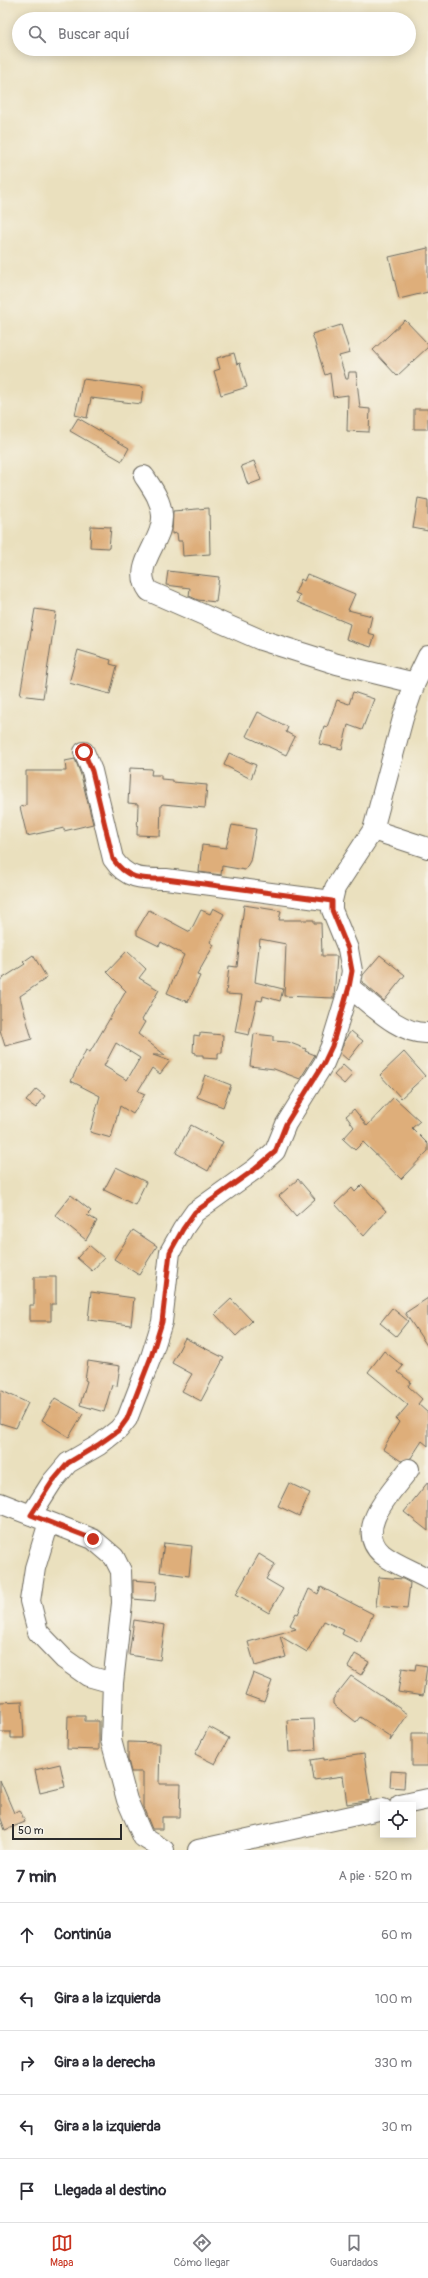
<!DOCTYPE html>
<html lang="es">
<meta charset="utf-8">
<style>
:root{--surface:#fff;--page:#f2f2f3;--text:#2b2b33;--muted:#7c7c81;--line:#e1e1e2;--accent:#c8321e}
body{margin:0;font-family:Pangolin,sans-serif;background:var(--page);color:var(--text)}
.controls{position:absolute;right:12px;bottom:12px;display:grid;overflow:hidden;border-radius:0px;box-shadow:0 2px 10px #0003}
.controls button{width:36px;height:36px;display:grid;place-items:center;padding:0;border:0;border-bottom:1px solid var(--line);background:var(--surface);color:var(--text);font:20px sans-serif}
.scale{position:absolute;left:12px;bottom:10px;width:110px;box-sizing:border-box;padding-left:4px;border:2px solid #2b2b2b;border-top:0;font-size:11px;line-height:14px;white-space:nowrap;color:#2b2b2b;-webkit-text-stroke:3px #f7f3e8;paint-order:stroke}
.stop{position:absolute;width:12px;height:12px;margin:-9px;border:3px solid #c8321e;border-radius:50%;background:#fff}
.stop.end{background:#c8321e;border-color:#fff;box-shadow:0 1px 4px #0008}
.list{margin:0;padding:0;list-style:none}
h2{display:flex;justify-content:space-between;align-items:center;height:52px;margin:0;padding:0 16px;font-size:17px}
h2 small{font-size:13px;font-weight:400;color:var(--muted)}
.list li{display:grid;grid-template-columns:26px 1fr auto;gap:12px;align-items:center;box-sizing:border-box;height:64px;padding:0 16px;border-top:1px solid var(--line)}
.list b{display:block;font-size:15px;white-space:nowrap}
.list em{font-size:13px;font-style:normal;color:var(--muted)}
.icon{flex:none;width:22px;height:22px;fill:none;stroke:currentColor;stroke-width:2;stroke-linecap:round;stroke-linejoin:round}
.map{position:relative;flex:none;width:428px;height:1850px;overflow:hidden}
.search{position:absolute;background:var(--surface);box-shadow:0 2px 10px #0003;left:12px;right:12px;top:12px;height:44px;display:flex;align-items:center;gap:10px;box-sizing:border-box;padding:0 14px;border-radius:22px;color:var(--muted);font-size:15px}
.sheet{height:372px;background:var(--surface)}
nav{display:flex;justify-content:space-around;align-items:center;box-sizing:border-box;height:56px;border-top:1px solid var(--line);background:var(--surface);font-size:11px;color:var(--muted)}
nav a{display:grid;justify-items:center;gap:2px}
nav .on{color:var(--accent)}
.map>svg:first-child{display:block}
</style>
<div class="map">
<svg width="428" height="1850" viewBox="0 0 428 1850">
<rect width="100%" height="100%" fill="#f7f3e8"/>
<filter id="ink" filterUnits="userSpaceOnUse"><feTurbulence type="fractalNoise" baseFrequency=".025" numOctaves="2"/><feDisplacementMap in="SourceGraphic" scale="8" xChannelSelector="R" yChannelSelector="G"/><feConvolveMatrix kernelMatrix="1 2 1 2 8 2 1 2 1" color-interpolation-filters="sRGB"/></filter>
<filter id="wash" filterUnits="userSpaceOnUse"><feTurbulence type="fractalNoise" baseFrequency=".012" numOctaves="4" result="noise"/><feDisplacementMap in="SourceGraphic" scale="16" xChannelSelector="R" yChannelSelector="G"/><feGaussianBlur stdDeviation="0.9" result="paint"/><feColorMatrix in="noise" values="0 0 0 0 0 0 0 0 0 0 0 0 0 0 0 0 0 1.4 0 .05"/><feComposite in="paint" operator="in"/></filter>
<g filter="url(#wash)">
<rect width="100%" height="100%" fill="#eae0be"/>
<g id="blocks">
<path fill="#deae7a" fill-rule="evenodd" d="M428,248V292L399,299L389,257Z
M405,320L428,344V347L397,376L373,350Z
M341,325L350,353L339,356L346,379H348L349,372H356L360,408L370,409L369,432L347,431L348,395L333,397L330,373L325,375L312,334Z
M234,353L237,364L240,363L247,387L221,395L214,371L220,369L217,358Z
M83,379L143,387L141,404L91,398L87,418L75,415Z
M414,409H428V429H414Z
M78,418L129,448L122,461L70,431Z
M254,461L261,480L248,485L241,466Z
M418,498L428,500V531L413,528Z
M209,508L210,554L183,556L182,541H178L177,533L172,534L173,511Z
M91,526L111,527L109,548L90,547Z
M168,571L219,577L216,602L198,600L189,596L190,588L166,585Z
M307,574L355,594L348,610L372,616L368,633L375,635L371,647L346,639L350,624L297,602L300,595L295,593L301,579L304,581Z
M35,609L56,612L43,698L20,695Z
M78,650L111,660L110,664L117,666L110,694L69,683Z
M353,692L374,699L362,730L348,725L342,749L319,744L324,726L327,727L337,700L349,704Z
M258,712L288,727L286,732L295,737L286,755L246,736Z
M229,753L256,765L251,779L224,765Z
M75,759L81,775L93,824L64,831V828L27,836L20,807L26,805V771H66L65,761Z
M130,768L152,769L151,775H161V779L173,780V782L207,785L205,808L163,804L161,805L160,836L137,835L138,804L128,803Z
M232,825L256,829L250,861L245,870L222,866L221,875L199,872L202,845L226,848Z
M244,905L281,911L279,920H314V923H321L322,956H337L334,998L284,996L286,944L260,939L255,982L283,989L280,1001L263,996L262,1001L257,1000L249,1035L235,1032L242,995L226,994L229,966L237,967Z
M213,908L224,914L210,942L214,945L197,975L200,976L188,1002L167,993L184,955L161,942L159,946L137,935V930L149,910L190,932L201,910L210,914Z
M127,951L146,969L139,978L159,990L142,1020L145,1022L138,1034L165,1055H153L170,1061L160,1074L152,1068L138,1091L145,1094L133,1114L120,1106L111,1138L90,1132L100,1096L71,1081L86,1050L90,1052L126,991L107,972ZM116,1043L140,1058L127,1080L104,1066Z
M33,955L47,978L20,996L32,1039L5,1046L0,1030V980L25,964L23,962Z
M380,955L405,975L384,1001L362,982L363,975Z
M351,1031L363,1041L348,1060L340,1053L345,1039Z
M200,1033L223,1035L222,1053H218V1059L203,1058V1055H196V1053L193,1052L194,1035L200,1036Z
M254,1034L273,1036V1041L288,1042L306,1049L305,1051L315,1055L300,1079L274,1069L250,1066Z
M404,1052L425,1076L401,1098L380,1075Z
M343,1065L353,1074L344,1084L334,1075Z
M205,1075L231,1085L223,1107L197,1097Z
M36,1089L45,1096L36,1108L26,1101Z
M394,1097L420,1121L412,1128L428,1144V1151L401,1179L363,1142L355,1150L343,1139L354,1127L346,1116L354,1109L367,1126Z
M191,1125L223,1142L208,1171L176,1153Z
M116,1167L146,1182L135,1205L104,1190Z
M298,1179L315,1199L296,1216L279,1196Z
M362,1185L386,1211L364,1236L335,1204L352,1188L355,1192Z
M71,1195L91,1211L87,1215L97,1221L86,1240L55,1215Z
M133,1230L157,1246L139,1275L114,1259Z
M89,1245L104,1258L92,1271L77,1258Z
M34,1277H56V1304H51V1321H30V1305H34Z
M91,1292L134,1298L131,1325L88,1320Z
M428,1298V1347L405,1313Z
M231,1299L252,1321L236,1336L215,1314Z
M392,1308L408,1321L396,1336L380,1323Z
M185,1338L224,1358L201,1401L182,1391L192,1374L172,1363Z
M384,1351L403,1366L398,1372L411,1382L408,1386L422,1399L418,1404L428,1413V1446L422,1441L411,1458L401,1461L383,1449L399,1422L396,1419L408,1405L368,1372Z
M88,1361L120,1366L117,1386L112,1385L104,1412L80,1405L87,1381L85,1380Z
M0,1390L28,1403L16,1428L0,1423Z
M55,1398L83,1414L69,1437L42,1420Z
M428,1482V1531L404,1512Z
M289,1483L310,1493L299,1516L278,1506Z
M164,1543L192,1546L189,1576L160,1572Z
M259,1554L275,1564L266,1579L283,1589L269,1613L236,1594Z
M379,1577L403,1579L410,1583L407,1609L376,1606Z
M133,1580L157,1582L155,1601L133,1599Z
M321,1587L373,1614L360,1643L342,1634L344,1630L324,1621L307,1652L280,1636L286,1657L255,1666L248,1642L296,1629L290,1625L296,1613L298,1614L309,1589L318,1594Z
M134,1620L165,1625L160,1660L129,1655Z
M355,1654L369,1662L361,1675L348,1667Z
M416,1664L427,1666L423,1696L398,1692L402,1668L415,1670Z
M253,1673L272,1681L264,1702L245,1695Z
M351,1676L408,1714L390,1741L391,1737L360,1717L356,1722L333,1704V1699Z
M22,1701L24,1738H11V1732H0V1702Z
M68,1716H85V1721H99V1750L67,1749Z
M314,1719L316,1750L289,1752L287,1720Z
M209,1727L229,1738L215,1764L195,1754Z
M412,1733H428V1766H412Z
M128,1742L160,1743L159,1784H181L180,1817H162V1829H152L143,1807V1772H131L128,1760Z
M364,1754L371,1800L347,1804L343,1776L314,1780L311,1760L324,1758V1760Z
M60,1764L65,1787L40,1793L35,1770Z
M391,1771L405,1772L404,1788L390,1787Z
M0,1780L14,1813L20,1810L25,1822L5,1830L0,1816Z"/>
</g>
</g>
<g filter="url(#ink)">
<use href="#blocks" fill-opacity="0" stroke="#6e6a5e" stroke-width="1"/>
<g fill="none" stroke-linecap="round" stroke-linejoin="round">
<g stroke="#6e6a5e" stroke-width="22">
<path id="minor" d="M144,476C152,488 161,500 162,515C164,542 130,566 149,591L261,640L337,664L415,683
M84,752L92,771L113,859C127,880 143,879 166,879L332,901
M373,830L428,848
M349,987C371,1004 400,1035 428,1033
M409,1469C393,1491 353,1528 382,1554C394,1564 414,1571 428,1579
M0,1503L93,1539L114,1557L121,1571L122,1603L113,1683L111,1740L127,1800L143,1837L164,1850
M31,1515L52,1482L68,1463L99,1445L119,1429L127,1419L151,1357L162,1322L170,1252L183,1229L195,1212L255,1169L275,1151L286,1124L324,1063L331,1046L349,987L352,971L348,949L332,910V901L335,888L373,830L403,718L415,683L428,656
M49,1522L35,1568L30,1601L38,1632L64,1659L88,1676L113,1683
M400,1805L428,1799
M198,1850L383,1809"/>
</g>
<use href="#minor" stroke="#fff" stroke-width="20"/>
</g>
</g>
<g fill="none" stroke-linecap="round" stroke-linejoin="round" filter="url(#ink)">
<path stroke="#c8321e" stroke-width="5" d="M84,752L92,771L113,859C127,880 143,879 166,879L332,901V910L348,949L352,971L349,987L332,1046L324,1063L286,1124L275,1152L255,1169L195,1212L183,1229L170,1252L162,1322L151,1357L127,1419L119,1430L98,1445L68,1463L52,1482L31,1515L93,1539"/>
</g>
</svg>
<div class="controls">
<button><svg class="icon" aria-label="locate" viewBox="0 0 24 24"><circle cx="12" cy="12" r="6"/><path d="M12 2v4M12 18v4M2 12h4M18 12h4"/></svg></button>
</div>
<div class="scale">50 m</div>
<div class="stop" style="left:84px;top:752px"></div>
<div class="stop end" style="left:93px;top:1539px"></div>
<div class="search"><svg class="icon" aria-label="search" viewBox="0 0 24 24"><circle cx="10" cy="10" r="6"/><path d="M15 15l6 6"/></svg>Buscar aquí</div>
</div>
<section class="sheet">
<h2>7 min<small>A pie · 520 m</small></h2>
<ul class="list">
<li><svg class="icon" aria-label="ahead" viewBox="0 0 24 24"><path d="M12 20V5M6 11l6-6 6 6"/></svg><div><b>Continúa</b></div><em>60 m</em></li>
<li><svg class="icon" aria-label="left" viewBox="0 0 24 24"><path d="M17 20v-9H6M10 6l-5 5 5 5"/></svg><div><b>Gira a la izquierda</b></div><em>100 m</em></li>
<li><svg class="icon" aria-label="right" viewBox="0 0 24 24"><path d="M7 20v-9h11M14 6l5 5-5 5"/></svg><div><b>Gira a la derecha</b></div><em>330 m</em></li>
<li><svg class="icon" aria-label="left" viewBox="0 0 24 24"><path d="M17 20v-9H6M10 6l-5 5 5 5"/></svg><div><b>Gira a la izquierda</b></div><em>30 m</em></li>
<li><svg class="icon" aria-label="arrive" viewBox="0 0 24 24"><path d="M6 21V4h12l-3 4 3 4H6"/></svg><div><b>Llegada al destino</b></div></li>
</ul>
</section>
<nav>
<a class="on"><svg class="icon" aria-label="map" viewBox="0 0 24 24"><path d="M3 6l6-2 6 2 6-2v14l-6 2-6-2-6 2zM9 4v14M15 6v14"/></svg>Mapa</a>
<a><svg class="icon" aria-label="directions" viewBox="0 0 24 24"><path d="M12 3l9 9-9 9-9-9zM9 14v-3h6M13 9l2 2-2 2"/></svg>Cómo llegar</a>
<a><svg class="icon" aria-label="saved" viewBox="0 0 24 24"><path d="M7 4h10v16l-5-4-5 4z"/></svg>Guardados</a>
</nav>
